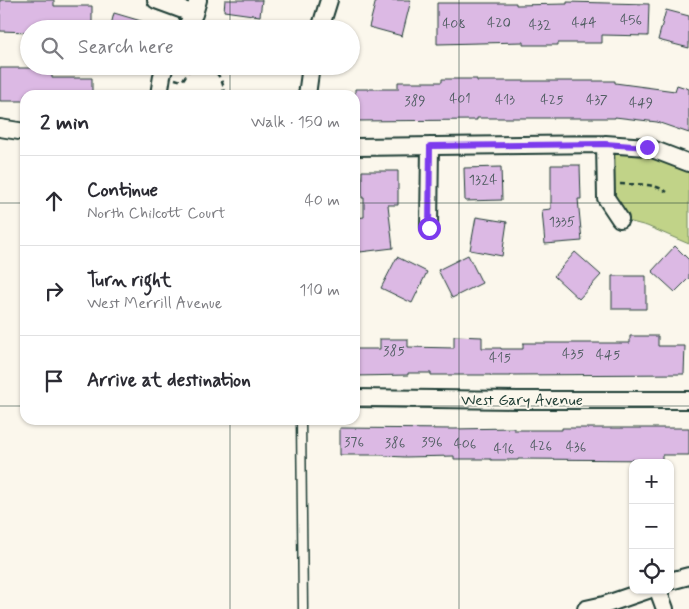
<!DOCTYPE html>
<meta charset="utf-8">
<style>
:root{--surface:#fff;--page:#f7f7f7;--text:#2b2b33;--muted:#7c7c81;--line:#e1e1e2}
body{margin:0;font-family:Mynerve,sans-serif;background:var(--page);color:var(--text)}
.controls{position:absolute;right:15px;bottom:15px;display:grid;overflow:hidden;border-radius:10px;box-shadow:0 1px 4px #0004}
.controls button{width:45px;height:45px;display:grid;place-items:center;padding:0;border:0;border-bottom:1px solid var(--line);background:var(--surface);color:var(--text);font:25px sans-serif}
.stop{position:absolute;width:15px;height:15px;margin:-11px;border:4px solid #7c3aed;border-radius:50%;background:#fff}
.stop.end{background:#7c3aed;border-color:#fff;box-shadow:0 1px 5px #0008}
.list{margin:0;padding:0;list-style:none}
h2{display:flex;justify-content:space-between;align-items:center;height:65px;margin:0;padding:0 20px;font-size:21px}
h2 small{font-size:16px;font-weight:400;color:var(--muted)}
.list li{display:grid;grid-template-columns:32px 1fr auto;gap:15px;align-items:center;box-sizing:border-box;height:90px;padding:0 20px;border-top:1px solid var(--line)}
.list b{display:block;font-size:19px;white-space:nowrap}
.list p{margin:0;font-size:16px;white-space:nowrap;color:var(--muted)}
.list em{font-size:16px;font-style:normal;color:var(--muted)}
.icon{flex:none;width:28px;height:28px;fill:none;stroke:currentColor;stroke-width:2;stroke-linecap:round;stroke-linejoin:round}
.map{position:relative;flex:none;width:689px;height:609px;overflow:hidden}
.search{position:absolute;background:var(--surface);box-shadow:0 1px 4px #0004;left:20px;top:20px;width:340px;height:55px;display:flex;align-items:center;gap:12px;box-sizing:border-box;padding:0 18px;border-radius:28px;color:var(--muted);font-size:19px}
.panel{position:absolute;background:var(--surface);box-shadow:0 1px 4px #0004;left:20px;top:90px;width:340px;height:335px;border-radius:15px}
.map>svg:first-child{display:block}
</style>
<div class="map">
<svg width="689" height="609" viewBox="0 0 689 609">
<rect width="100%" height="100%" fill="#fbf7ec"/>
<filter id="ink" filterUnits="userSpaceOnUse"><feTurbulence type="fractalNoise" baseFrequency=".02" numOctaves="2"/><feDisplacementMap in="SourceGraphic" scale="10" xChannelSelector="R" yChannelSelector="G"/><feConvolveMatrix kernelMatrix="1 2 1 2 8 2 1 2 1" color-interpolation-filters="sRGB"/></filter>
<g filter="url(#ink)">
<path fill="#c1d388" stroke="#70885e" d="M605,144L689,163V244L647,226L620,219L606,198Z"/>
<path fill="#dcb9e4" stroke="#1f3d34" d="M0,0H54V6H92V29H29V32L0,31Z
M225,0H262L260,16L224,11Z
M376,0H411L402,36L369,27Z
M567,2L649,4L648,36L602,35V43H558V45H523V42L437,44V3H516V5L567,4Z
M666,10L689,16V48L658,40Z
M114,13L158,26V29H110Z
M0,68H52V78H92V95H25V101H0Z
M442,79H477V81H615V83L675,91L677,85L689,89V133L657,122L615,117V118H477V120L355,121V89H398V82H442Z
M551,165H580L581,199H578L582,241L545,244L542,210L551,209Z
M501,167L502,200L465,201L464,168Z
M362,171H398V205H388L393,248L360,252L356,218L364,217V198H362Z
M476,217L507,222L502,256L470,250Z
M675,246L689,260V278L675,292L652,271Z
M575,252L601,275L579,299L554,276Z
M468,255L482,283L452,298L438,270Z
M397,257L427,272L412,303L381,288Z
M612,276H646V309H612Z
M454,336L482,337V348H501V349H523V343H630V336H658V346H685L684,374L511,375V376H491V375H431V373H408V375L355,376V349H380V339H408V347L454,348Z
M340,428L454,429L514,428V430H562V428H689V455H662V460L518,459V460H491V459H454V456L405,457L385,456V455H340Z"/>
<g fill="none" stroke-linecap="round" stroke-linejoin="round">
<g stroke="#1f3d34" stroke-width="11">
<path id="lane" d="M301,420L303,609"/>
</g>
<g stroke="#1f3d34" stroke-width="20">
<path id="street" d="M156,0L194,14
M185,29L194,14L198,0
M320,29L329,0
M159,95L162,76L165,66
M307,95L311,66
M0,128L25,132
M605,144L606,198L620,219
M355,147L605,144L647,147L689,163
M429,227L430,146
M355,398L518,400H689
M670,581L689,576
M658,590L665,609
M586,609L604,605L648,590"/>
</g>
<path stroke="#1f3d34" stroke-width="2.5" stroke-dasharray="5 4" stroke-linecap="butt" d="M211,66C218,74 226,84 223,95
M175,79L182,81C186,76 188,70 194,66
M251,95L255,94L262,95
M620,184C636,185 652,182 667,192"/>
<use href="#lane" stroke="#fbf7ec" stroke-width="8"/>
<use href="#street" stroke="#fbf7ec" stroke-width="16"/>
</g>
</g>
<g fill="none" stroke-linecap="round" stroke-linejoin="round" filter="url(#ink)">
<path stroke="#7c3aed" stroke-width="6" d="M429,228L430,146L605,144L647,147"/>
</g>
<path fill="none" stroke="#1f3d34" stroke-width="1" stroke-opacity="0.55" d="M230,0V29M459,0V609M230,66V95M0,203H25M355,203H689M0,406H25M355,406H689M230,420V609"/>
<g text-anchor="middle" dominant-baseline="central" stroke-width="4" stroke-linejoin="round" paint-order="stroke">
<g font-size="14" fill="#4e5c60">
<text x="631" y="20">456</text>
<text x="499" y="23">420</text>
<text x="584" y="23">444</text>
<text x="454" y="24">408</text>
<text x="540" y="25">432</text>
<text x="460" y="99">401</text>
<text x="505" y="100">413</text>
<text x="552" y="100">425</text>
<text x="597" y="100">437</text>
<text x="415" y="101">389</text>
<text x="641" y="103">449</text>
<text x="483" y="180">1324</text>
<text x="562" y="222">1335</text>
<text x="394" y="351">385</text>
<text x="573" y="354">435</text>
<text x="608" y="355">445</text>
<text x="500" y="358">415</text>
<text x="354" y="442">376</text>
<text x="432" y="442">396</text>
<text x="395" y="443">386</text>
<text x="465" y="444">406</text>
<text x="541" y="446">426</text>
<text x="576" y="447">436</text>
<text x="504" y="449">416</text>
</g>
<g font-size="16" fill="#1f3d34" stroke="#fbf7ec">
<text x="522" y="400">West Gary Avenue</text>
</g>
</g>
</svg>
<div class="controls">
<button>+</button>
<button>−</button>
<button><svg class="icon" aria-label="locate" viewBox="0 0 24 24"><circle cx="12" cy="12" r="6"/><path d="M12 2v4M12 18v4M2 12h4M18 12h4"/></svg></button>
</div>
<div class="stop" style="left:429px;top:228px"></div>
<div class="stop end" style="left:647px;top:147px"></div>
<div class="search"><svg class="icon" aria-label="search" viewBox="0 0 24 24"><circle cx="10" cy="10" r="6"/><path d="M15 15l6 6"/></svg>Search here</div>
<section class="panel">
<h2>2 min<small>Walk · 150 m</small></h2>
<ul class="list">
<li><svg class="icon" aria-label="ahead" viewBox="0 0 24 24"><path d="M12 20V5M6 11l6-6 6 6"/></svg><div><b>Continue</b><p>North Chilcott Court</p></div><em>40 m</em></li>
<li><svg class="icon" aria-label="right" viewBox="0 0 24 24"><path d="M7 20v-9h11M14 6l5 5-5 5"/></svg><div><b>Turn right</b><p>West Merrill Avenue</p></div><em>110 m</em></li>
<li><svg class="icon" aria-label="arrive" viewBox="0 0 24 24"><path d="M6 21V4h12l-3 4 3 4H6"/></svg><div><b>Arrive at destination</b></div></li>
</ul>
</section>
</div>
